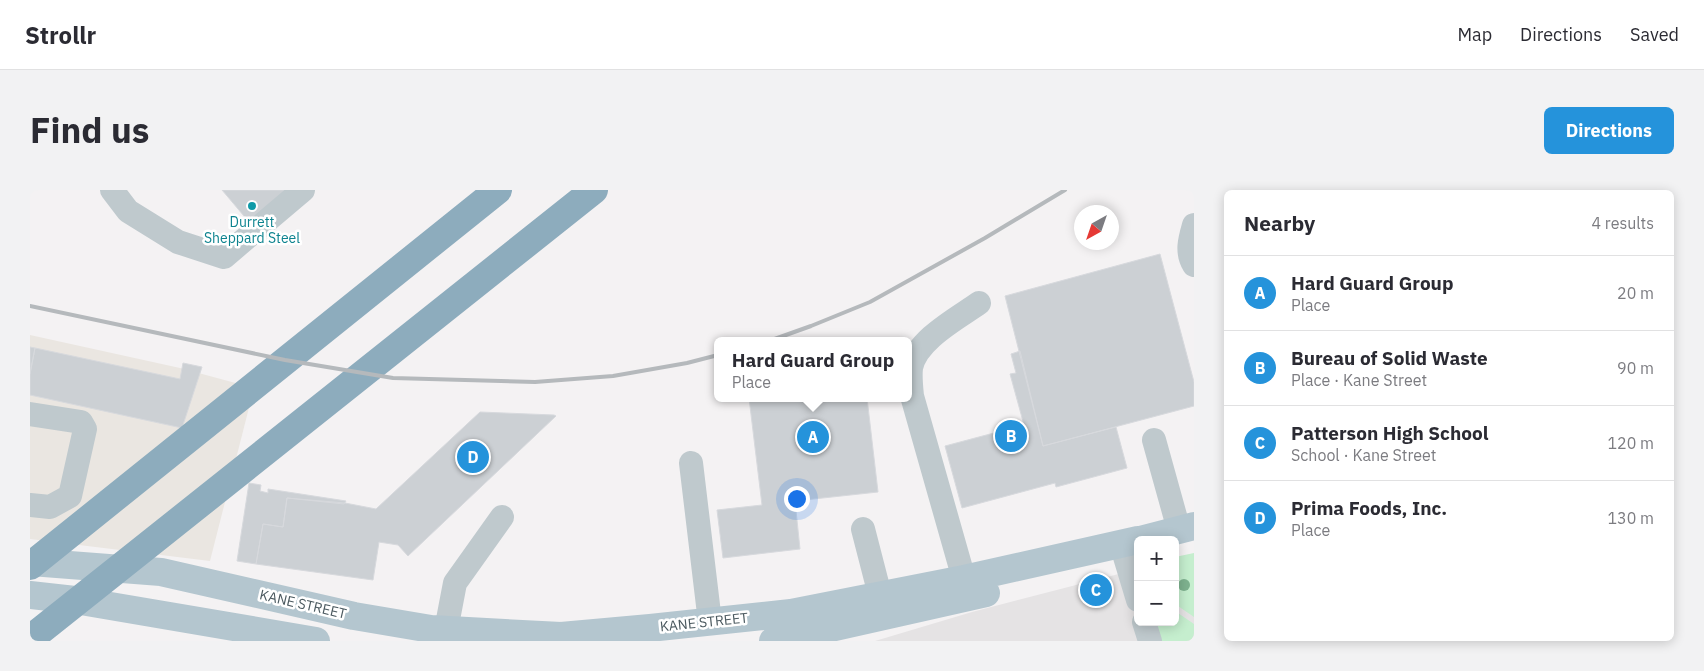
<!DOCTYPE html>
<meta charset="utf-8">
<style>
:root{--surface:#fff;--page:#f2f2f3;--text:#2b2b33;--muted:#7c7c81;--line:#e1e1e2;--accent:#2593db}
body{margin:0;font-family:"IBM Plex Sans",sans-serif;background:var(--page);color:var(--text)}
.controls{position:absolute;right:15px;bottom:15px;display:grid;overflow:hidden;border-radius:8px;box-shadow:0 2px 12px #0003}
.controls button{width:45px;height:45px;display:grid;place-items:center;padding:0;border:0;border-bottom:1px solid var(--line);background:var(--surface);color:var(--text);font:25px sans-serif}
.compass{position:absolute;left:1044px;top:15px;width:45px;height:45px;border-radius:50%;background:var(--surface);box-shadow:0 2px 12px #0003;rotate:220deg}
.you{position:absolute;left:766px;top:308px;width:18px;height:18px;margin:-12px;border:4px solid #fff;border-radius:50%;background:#1a73e8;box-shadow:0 0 0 8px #1a73e833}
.badge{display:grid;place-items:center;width:32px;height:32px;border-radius:50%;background:var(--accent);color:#fff;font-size:16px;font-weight:700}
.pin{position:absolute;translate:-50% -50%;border:2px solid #fff;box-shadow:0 1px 5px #0006}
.popup{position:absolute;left:684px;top:147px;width:198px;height:65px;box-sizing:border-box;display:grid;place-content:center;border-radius:8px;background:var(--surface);filter:drop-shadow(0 1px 4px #0005);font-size:16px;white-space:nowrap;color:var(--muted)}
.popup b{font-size:19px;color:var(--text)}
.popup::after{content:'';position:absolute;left:50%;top:100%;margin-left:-10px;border:10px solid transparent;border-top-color:var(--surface)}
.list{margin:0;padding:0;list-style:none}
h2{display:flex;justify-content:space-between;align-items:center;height:65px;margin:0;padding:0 20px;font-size:21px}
h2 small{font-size:16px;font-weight:400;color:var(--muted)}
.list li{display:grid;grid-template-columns:32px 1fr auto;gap:15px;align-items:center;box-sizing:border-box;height:75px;padding:0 20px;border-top:1px solid var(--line)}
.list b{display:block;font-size:19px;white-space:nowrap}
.list p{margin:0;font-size:16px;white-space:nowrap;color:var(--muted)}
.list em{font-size:16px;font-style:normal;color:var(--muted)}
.map{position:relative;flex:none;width:1164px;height:451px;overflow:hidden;border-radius:8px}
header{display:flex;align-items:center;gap:30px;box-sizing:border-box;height:70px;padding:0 25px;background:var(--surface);border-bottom:1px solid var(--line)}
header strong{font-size:24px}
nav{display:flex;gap:28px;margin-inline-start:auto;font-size:18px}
.intro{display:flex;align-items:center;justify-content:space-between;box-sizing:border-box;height:120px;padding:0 30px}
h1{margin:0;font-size:35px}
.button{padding:12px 22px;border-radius:8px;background:var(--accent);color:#fff;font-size:18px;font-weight:700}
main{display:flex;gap:30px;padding:0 30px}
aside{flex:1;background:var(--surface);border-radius:8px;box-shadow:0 2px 12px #0003}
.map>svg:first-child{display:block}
</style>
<header>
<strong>Strollr</strong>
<nav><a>Map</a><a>Directions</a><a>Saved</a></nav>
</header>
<div class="intro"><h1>Find us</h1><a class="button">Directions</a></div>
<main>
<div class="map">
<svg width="1164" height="451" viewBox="0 0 1164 451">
<rect width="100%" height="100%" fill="#f4f2f3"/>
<path fill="#eae6e1" d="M0,145L150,178L224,198L180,371L0,349Z"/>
<path fill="#e5e3e4" d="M1164,365V451H845L942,422L1108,379V432H1145V370Z"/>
<path fill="#c5eece" d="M1164,363V427L1145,414V367Z
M1145,421L1164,434V451H1129L1123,432H1145Z"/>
<path fill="#ccd0d4" stroke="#d7d9dd" d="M192,0H257L219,32Z
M1130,64L1164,192V216L1013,256L975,106Z
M0,157L5,158L0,184Z
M5,158L150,189L153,173L172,177L152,238L0,205V184Z
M990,161L1013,256L1086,237L1097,278L1026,297L1025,293L932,318L915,256L994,235L980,184L986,183L981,164Z
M719,208H837L848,302L765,311L770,359L693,368L687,320L732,315Z
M450,222L524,225L526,226L378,366L368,355L349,352L343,390L226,374L233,334L253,337L257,308L315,313L346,319Z
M219,293L231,295L230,301L238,303V299L316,311L314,314L257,308L253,337L233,334L226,374L207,371Z"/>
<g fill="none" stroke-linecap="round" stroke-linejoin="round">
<path stroke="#bfc9cd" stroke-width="24" d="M82,0L98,21L148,52L194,67L273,0
M1164,35C1160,49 1156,62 1164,75
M0,224L51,232L55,239L40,306L20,317L0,315
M1124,250L1149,340
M661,273L680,432
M833,339L850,405
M1092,357L1108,410
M934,389L882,206C881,196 880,187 881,178C886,150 928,128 949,113
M1114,432L1120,451
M416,440L425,393L472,327"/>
<path stroke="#b4c6cf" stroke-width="28" d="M1110,350L1164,336
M0,372L131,382L324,426L401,439L531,446L620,438L761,423L934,389L1108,350
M0,405L45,410L286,451
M743,451L956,403"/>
<path stroke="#8dacbd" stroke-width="28" d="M0,376L468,0
M0,449L564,0"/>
<path stroke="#b5b9bc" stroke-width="4" d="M0,116L255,170L363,188L505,192L583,186L657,173L688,165
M739,151L781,136L840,112L955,48L1035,0"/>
</g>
<circle fill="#7eb28f" cx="1154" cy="395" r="6"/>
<circle fill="#0f9aa8" stroke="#fff" stroke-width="2" cx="222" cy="16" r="5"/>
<g text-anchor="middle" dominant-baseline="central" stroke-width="5" stroke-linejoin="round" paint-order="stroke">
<g font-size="14" fill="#0d838f" stroke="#fff">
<text x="222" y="32">Durrett<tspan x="222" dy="16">Sheppard Steel</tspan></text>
</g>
<g font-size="14" fill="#4b595f" stroke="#fff">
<text transform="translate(273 414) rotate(13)">KANE STREET</text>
<text transform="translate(674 432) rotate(-6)">KANE STREET</text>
</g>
</g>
</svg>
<div class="controls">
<button>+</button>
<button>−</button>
</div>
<svg class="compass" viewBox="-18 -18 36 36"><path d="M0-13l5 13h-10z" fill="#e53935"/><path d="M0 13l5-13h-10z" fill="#7c7c81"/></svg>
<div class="you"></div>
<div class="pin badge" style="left:783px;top:247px">A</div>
<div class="popup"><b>Hard Guard Group</b>Place</div>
<div class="pin badge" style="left:981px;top:246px">B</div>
<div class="pin badge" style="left:1066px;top:400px">C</div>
<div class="pin badge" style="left:443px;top:267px">D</div>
</div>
<aside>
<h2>Nearby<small>4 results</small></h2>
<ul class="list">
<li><span class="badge">A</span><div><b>Hard Guard Group</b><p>Place</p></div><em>20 m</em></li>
<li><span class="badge">B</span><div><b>Bureau of Solid Waste</b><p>Place · Kane Street</p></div><em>90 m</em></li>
<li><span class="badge">C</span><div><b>Patterson High School</b><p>School · Kane Street</p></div><em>120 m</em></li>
<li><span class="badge">D</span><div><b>Prima Foods, Inc.</b><p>Place</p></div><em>130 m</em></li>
</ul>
</aside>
</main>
